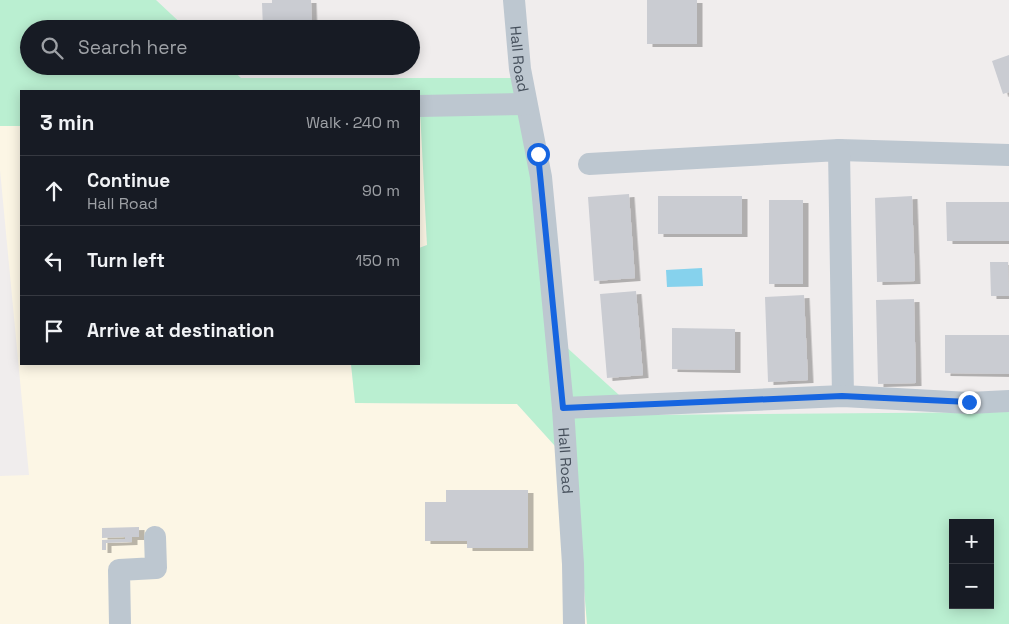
<!DOCTYPE html>
<meta charset="utf-8">
<style>
:root{--surface:#171b24;--page:#242831;--text:#f1f3f6;--muted:#9ea1a6;--line:#363941}
body{margin:0;font-family:"Space Grotesk",sans-serif;background:var(--page);color:var(--text)}
.controls{position:absolute;right:15px;bottom:15px;display:grid;overflow:hidden;border-radius:0px;box-shadow:0 2px 12px #0003}
.controls button{width:45px;height:45px;display:grid;place-items:center;padding:0;border:0;border-bottom:1px solid var(--line);background:var(--surface);color:var(--text);font:25px sans-serif}
.stop{position:absolute;width:15px;height:15px;margin:-11px;border:4px solid #1665e0;border-radius:50%;background:#fff}
.stop.end{background:#1665e0;border-color:#fff;box-shadow:0 1px 5px #0008}
.list{margin:0;padding:0;list-style:none}
h2{display:flex;justify-content:space-between;align-items:center;height:65px;margin:0;padding:0 20px;font-size:21px}
h2 small{font-size:16px;font-weight:400;color:var(--muted)}
.list li{display:grid;grid-template-columns:32px 1fr auto;gap:15px;align-items:center;box-sizing:border-box;height:70px;padding:0 20px;border-top:1px solid var(--line)}
.list b{display:block;font-size:19px;white-space:nowrap}
.list p{margin:0;font-size:16px;white-space:nowrap;color:var(--muted)}
.list em{font-size:16px;font-style:normal;color:var(--muted)}
.icon{flex:none;width:28px;height:28px;fill:none;stroke:currentColor;stroke-width:2;stroke-linecap:round;stroke-linejoin:round}
.map{position:relative;flex:none;width:1009px;height:624px;overflow:hidden}
.search{position:absolute;background:var(--surface);box-shadow:0 2px 12px #0003;left:20px;top:20px;width:400px;height:55px;display:flex;align-items:center;gap:12px;box-sizing:border-box;padding:0 18px;border-radius:28px;color:var(--muted);font-size:19px}
.panel{position:absolute;background:var(--surface);box-shadow:0 2px 12px #0003;left:20px;top:90px;width:400px;height:275px;border-radius:0px}
.map>svg:first-child{display:block}
</style>
<div class="map">
<svg width="1009" height="624" viewBox="0 0 1009 624">
<defs>
<filter id="shadow"><feDropShadow dx="5.5" dy="3" stdDeviation="0" flood-color="#0004"/></filter>
</defs>
<rect width="100%" height="100%" fill="#f0eded"/>
<path fill="#fcf6e5" d="M419,119H421L427,245L419,248Z
M0,126H21V364H351L355,403L517,404L574,467L587,624H0V476L29,475L0,170Z"/>
<path fill="#baefd1" fill-rule="evenodd" d="M0,0H156L187,29H29V66H228L241,78H531L563,344L641,415L1009,412V624H587L574,467L517,404L355,403L351,364H419V248L427,245L419,91H21V126H0ZM953,523H990V605H953Z"/>
<path fill="#86d2ed" d="M702,268L703,286L667,287L666,270Z"/>
<path fill="#caccd2" filter="url(#shadow)" d="M272,0H311L312,29H294V25L263,29L262,3H272Z
M647,0H697V44H647Z
M1009,55V92L1003,94L992,61Z
M629,194L635,278L594,281L588,197Z
M658,196H742V234H658Z
M912,196L915,281L877,282L875,198Z
M769,200H803V284H769Z
M946,202H1009V241H947Z
M990,262H1008L1009,296H991Z
M636,291L643,375L607,378L600,294Z
M804,295L808,380L768,382L765,297Z
M914,299L916,383L878,384L876,300Z
M672,328L735,329V370L672,369Z
M945,335H1009V374L945,373Z
M446,490H528V548H467V541H425V502H446Z
M139,527V537H132V542L106,543V550H102V540L125,539V537L102,538V528Z"/>
<g fill="none" stroke-linecap="round" stroke-linejoin="round">
<g stroke="#bdc7d0" stroke-width="22">
<path id="s1" d="M514,0L520,69L541,177L563,408L573,564L574,624"/>
<path d="M419,106L526,104"/>
<path d="M839,150L1009,155"/>
<path d="M589,164L839,150L843,396"/>
<path d="M563,408L843,396L969,403L1009,401"/>
<path d="M120,624L119,570L156,568L155,537"/>
</g>
</g>
<g fill="none" stroke-linecap="round" stroke-linejoin="round">
<path stroke="#1665e0" stroke-width="6" d="M538,154L563,408L842,396L969,402"/>
</g>
<g text-anchor="middle" dominant-baseline="central" stroke-width="4" stroke-linejoin="round" paint-order="stroke">
<g font-size="15" fill="#454f5b" stroke="#fff">
<text stroke="none"><textPath href="#s1" startOffset="59">Hall Road</textPath></text>
<text stroke="none"><textPath href="#s1" startOffset="464">Hall Road</textPath></text>
</g>
</g>
</svg>
<div class="controls">
<button>+</button>
<button>−</button>
</div>
<div class="stop" style="left:538px;top:154px"></div>
<div class="stop end" style="left:969px;top:402px"></div>
<div class="search"><svg class="icon" aria-label="search" viewBox="0 0 24 24"><circle cx="10" cy="10" r="6"/><path d="M15 15l6 6"/></svg>Search here</div>
<section class="panel">
<h2>3 min<small>Walk · 240 m</small></h2>
<ul class="list">
<li><svg class="icon" aria-label="ahead" viewBox="0 0 24 24"><path d="M12 20V5M6 11l6-6 6 6"/></svg><div><b>Continue</b><p>Hall Road</p></div><em>90 m</em></li>
<li><svg class="icon" aria-label="left" viewBox="0 0 24 24"><path d="M17 20v-9H6M10 6l-5 5 5 5"/></svg><div><b>Turn left</b></div><em>150 m</em></li>
<li><svg class="icon" aria-label="arrive" viewBox="0 0 24 24"><path d="M6 21V4h12l-3 4 3 4H6"/></svg><div><b>Arrive at destination</b></div></li>
</ul>
</section>
</div>
